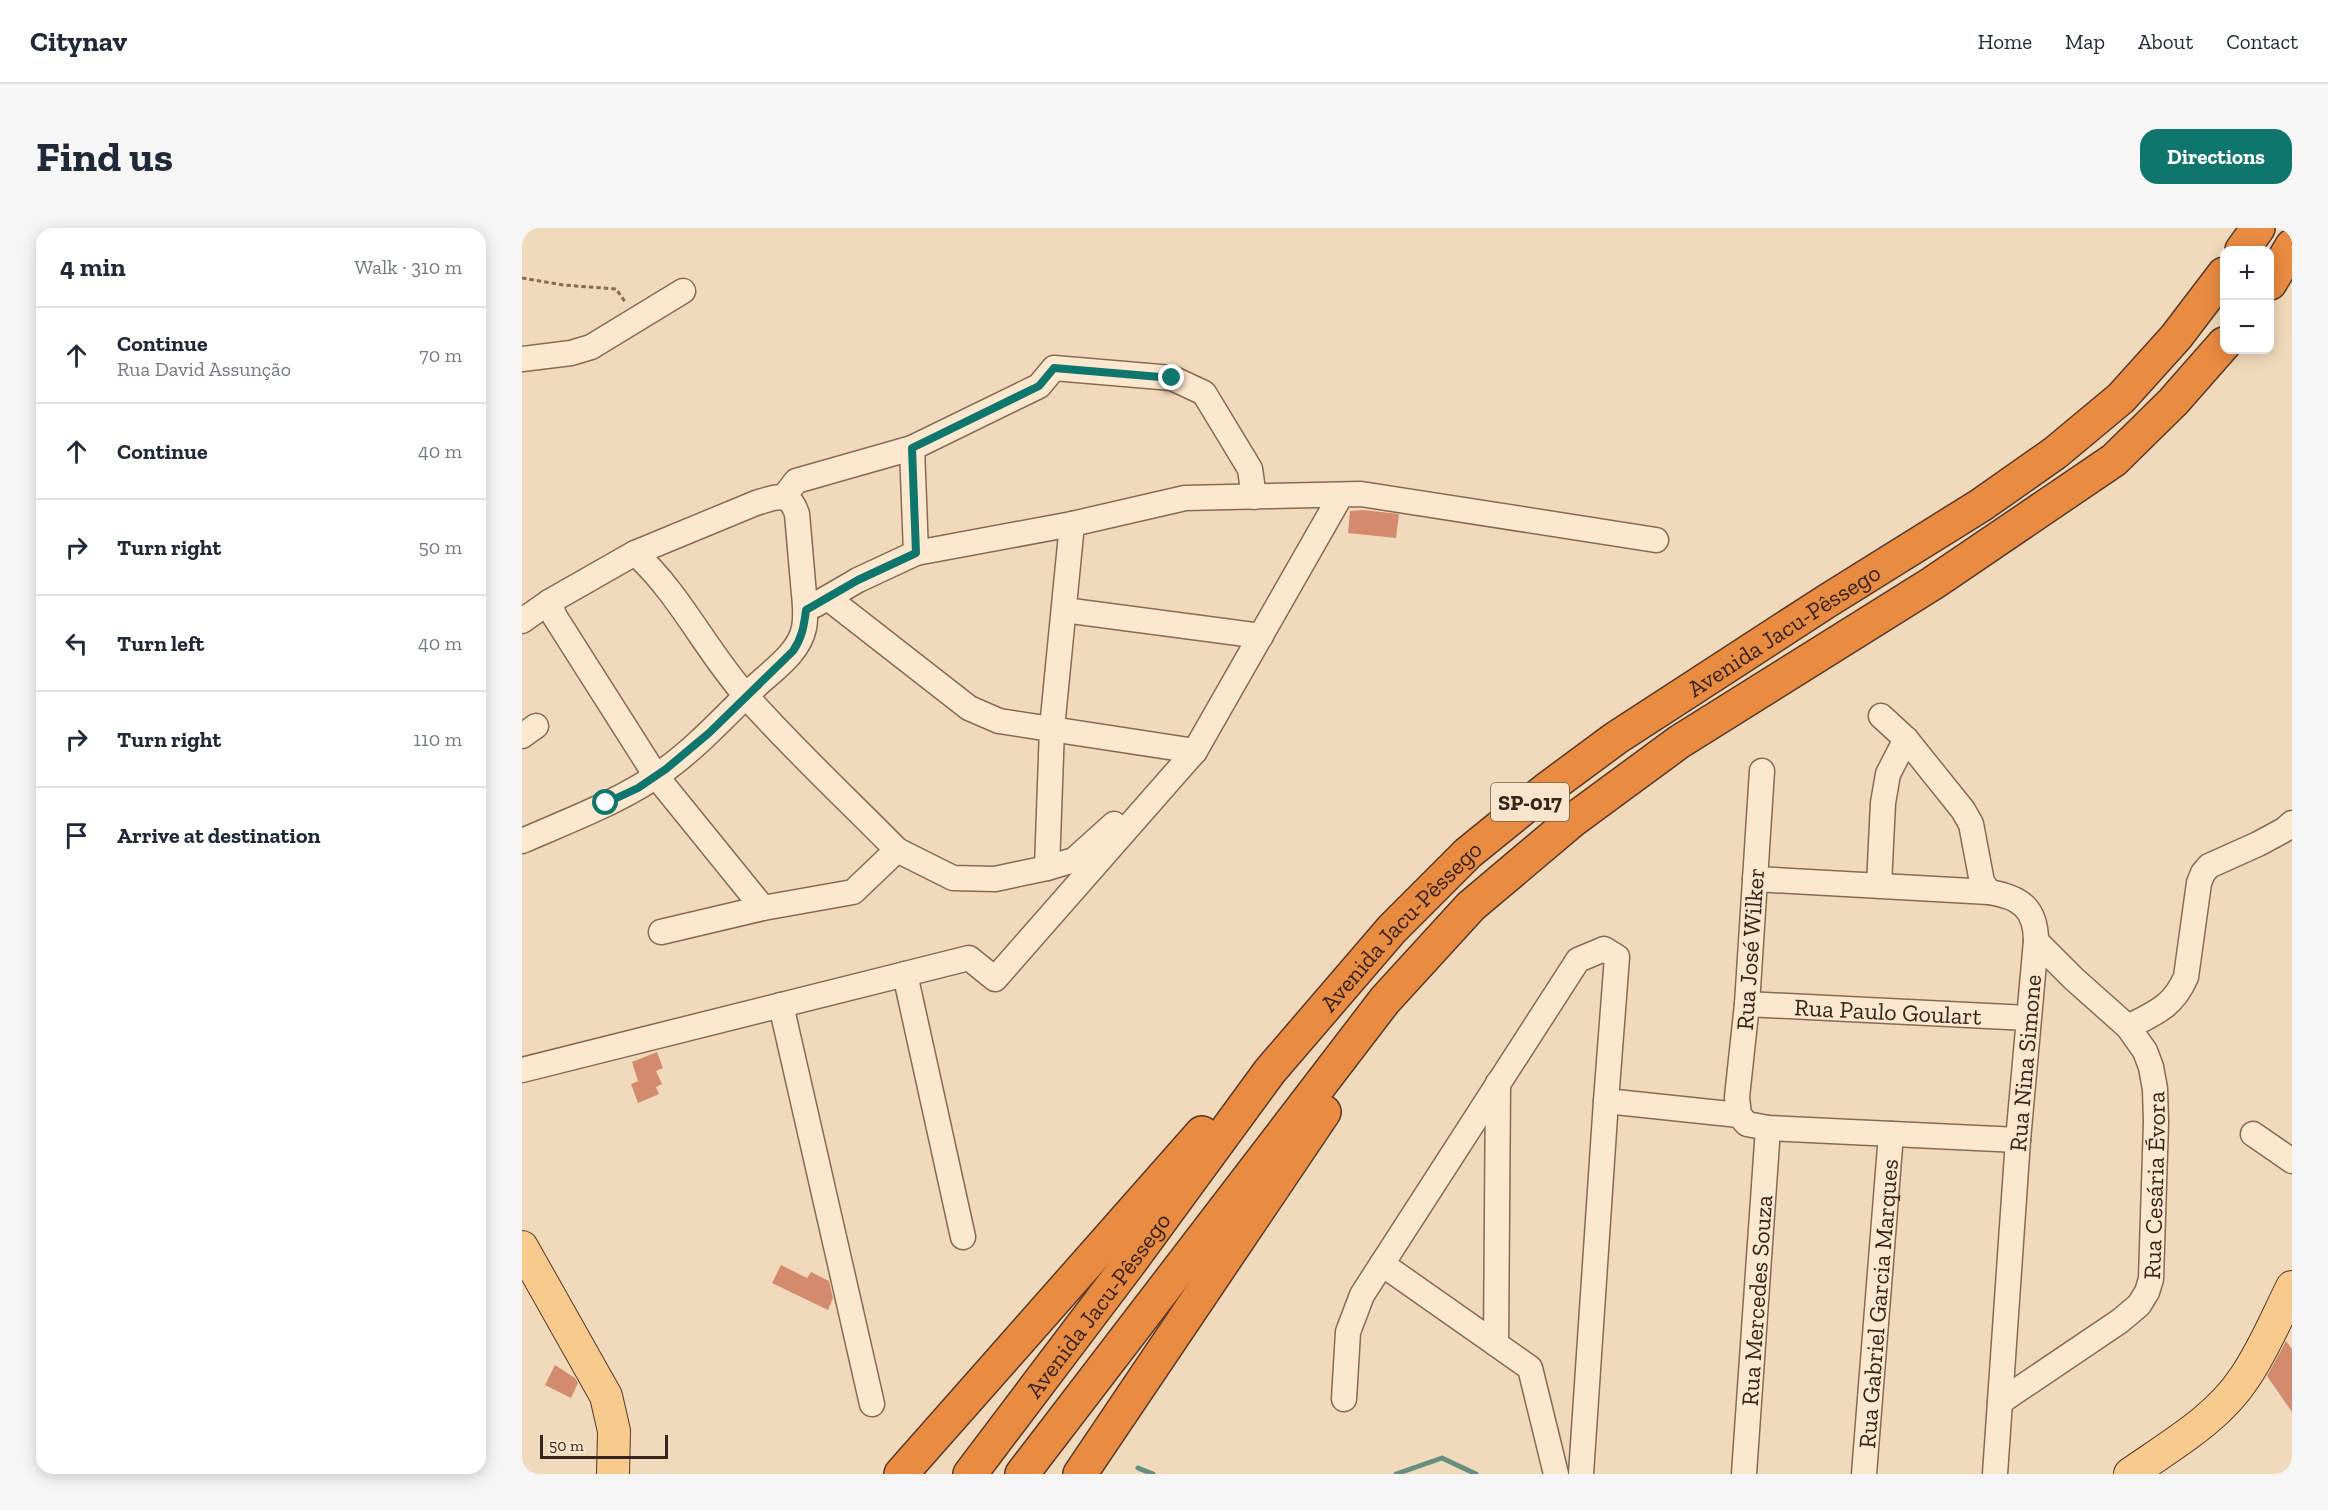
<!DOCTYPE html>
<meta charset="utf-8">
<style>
:root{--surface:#fff;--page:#f6f6f7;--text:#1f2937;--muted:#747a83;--line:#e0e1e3;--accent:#0f766e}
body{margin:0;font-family:"Zilla Slab",serif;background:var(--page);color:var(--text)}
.controls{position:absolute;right:18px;top:18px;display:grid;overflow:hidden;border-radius:12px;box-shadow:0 3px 15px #0003}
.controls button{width:54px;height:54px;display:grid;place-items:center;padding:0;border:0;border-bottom:2px solid var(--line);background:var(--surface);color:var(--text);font:30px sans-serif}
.scale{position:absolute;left:18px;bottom:15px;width:128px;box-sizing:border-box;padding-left:6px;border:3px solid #37241a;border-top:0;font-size:16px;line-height:21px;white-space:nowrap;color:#37241a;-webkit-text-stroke:4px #f8e5cb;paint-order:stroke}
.stop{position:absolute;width:18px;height:18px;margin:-14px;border:4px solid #0f766e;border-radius:50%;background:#fff}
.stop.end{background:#0f766e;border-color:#fff;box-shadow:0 2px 6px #0008}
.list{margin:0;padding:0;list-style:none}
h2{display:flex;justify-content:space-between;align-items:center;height:78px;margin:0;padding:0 24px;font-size:26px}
h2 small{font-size:20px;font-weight:400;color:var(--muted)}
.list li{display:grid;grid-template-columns:39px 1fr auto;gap:18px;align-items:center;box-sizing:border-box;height:96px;padding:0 24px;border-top:2px solid var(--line)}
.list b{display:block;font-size:22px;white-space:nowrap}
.list p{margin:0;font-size:20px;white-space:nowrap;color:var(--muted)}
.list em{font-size:20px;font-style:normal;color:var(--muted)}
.icon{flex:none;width:33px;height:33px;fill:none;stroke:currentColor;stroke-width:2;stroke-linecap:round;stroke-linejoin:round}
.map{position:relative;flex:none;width:1770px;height:1246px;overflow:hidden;border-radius:18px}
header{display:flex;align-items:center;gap:36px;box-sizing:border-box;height:84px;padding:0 30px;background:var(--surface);border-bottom:2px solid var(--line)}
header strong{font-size:28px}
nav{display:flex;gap:33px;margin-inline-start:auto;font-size:21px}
.intro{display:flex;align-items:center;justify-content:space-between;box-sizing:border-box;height:144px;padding:0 36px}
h1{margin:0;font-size:42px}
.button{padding:15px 27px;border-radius:18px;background:var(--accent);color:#fff;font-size:21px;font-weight:700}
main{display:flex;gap:36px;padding:0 36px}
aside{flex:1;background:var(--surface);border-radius:18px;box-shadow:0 3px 15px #0003}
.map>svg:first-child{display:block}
</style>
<header>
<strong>Citynav</strong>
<nav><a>Home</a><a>Map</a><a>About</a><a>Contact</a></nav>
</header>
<div class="intro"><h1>Find us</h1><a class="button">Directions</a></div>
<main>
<aside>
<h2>4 min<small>Walk · 310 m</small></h2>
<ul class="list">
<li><svg class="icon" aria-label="ahead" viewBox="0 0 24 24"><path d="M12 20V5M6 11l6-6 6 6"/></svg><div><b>Continue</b><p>Rua David Assunção</p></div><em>70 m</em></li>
<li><svg class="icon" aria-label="ahead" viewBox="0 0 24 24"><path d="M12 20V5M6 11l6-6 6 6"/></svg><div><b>Continue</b></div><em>40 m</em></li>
<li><svg class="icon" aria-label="right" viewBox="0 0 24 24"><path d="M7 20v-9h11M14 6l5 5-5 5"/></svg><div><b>Turn right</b></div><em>50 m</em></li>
<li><svg class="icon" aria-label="left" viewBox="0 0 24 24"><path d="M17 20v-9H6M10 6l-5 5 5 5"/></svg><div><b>Turn left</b></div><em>40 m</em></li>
<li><svg class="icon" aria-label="right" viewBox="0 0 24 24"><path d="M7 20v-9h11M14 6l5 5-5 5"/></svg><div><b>Turn right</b></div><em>110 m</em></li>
<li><svg class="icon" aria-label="arrive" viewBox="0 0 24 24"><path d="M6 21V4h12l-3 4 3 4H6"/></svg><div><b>Arrive at destination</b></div></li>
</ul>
</aside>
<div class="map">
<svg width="1770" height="1246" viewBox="0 0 1770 1246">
<rect width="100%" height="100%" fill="#f1dabb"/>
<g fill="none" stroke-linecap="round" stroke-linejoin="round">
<path stroke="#678f80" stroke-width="5" d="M616,1240L631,1246
M874,1246L920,1230L954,1246"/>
</g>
<path fill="#d38a6d" d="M841,282L877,286L874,310L826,305L828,283Z
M135,824L141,840L134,843L140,856L134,859L137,866L116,875L109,856L116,853L110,834Z
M259,1037L285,1050L289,1044L307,1053L311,1070L306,1082L250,1055Z
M1764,1113L1770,1121V1184L1745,1148Z
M33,1137L53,1150L56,1155L49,1170L23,1157Z"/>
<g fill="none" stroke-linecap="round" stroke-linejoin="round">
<g stroke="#8a6953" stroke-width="27">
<g id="minor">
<path d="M0,131L49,125L69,119L161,63"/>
<path d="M390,220L517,158L532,140L650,150L682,165L728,241L732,269"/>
<path d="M262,269L274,253L390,220L394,325"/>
<path d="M306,370L447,480L477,493L673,523"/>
<path d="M27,374L113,325"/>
<path d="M293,377L336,352L394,325L550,296"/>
<path d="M542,382L739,408"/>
<path d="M0,393L27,374L33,389L134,548L241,680"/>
<path d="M1359,488L1384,511L1441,582L1449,596L1460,654L1467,664"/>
<path d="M0,508L14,498"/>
<path d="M662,533L673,523L819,267"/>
<path d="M1240,543L1225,776L1215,869L1217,887L1225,896L1246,900L1496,912"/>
<path d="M0,613C48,592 100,573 143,542C176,518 204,487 233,459C251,442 277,425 282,400C285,385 282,369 281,355C279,332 277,309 275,286C267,262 254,269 234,275L113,325C158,366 184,423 225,469C272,522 325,571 375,622"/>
<path d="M525,640L552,632L592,596"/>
<path d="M1233,651L1467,664C1498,669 1514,680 1514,713L1496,912L1473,1246"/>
<path d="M1357,657L1361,575L1366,546L1384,511"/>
<path d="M139,704L241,680L331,664L375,622L431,650L473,651L525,640L530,500L550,296L663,270L839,266L1134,312"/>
<path d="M383,746L441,1009"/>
<path id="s1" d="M1225,776L1506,790"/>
<path d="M259,777L350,1176"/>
<path d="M1606,799C1633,785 1651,779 1664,749L1677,655L1681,645L1687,638L1736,616L1762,602L1770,595"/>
<path d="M0,842L447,730L473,751L673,523"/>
<path d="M1731,906L1770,933"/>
<path d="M860,1036L974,1116L976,855"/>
<path d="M974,1116L1008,1140L1034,1246"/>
<path d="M822,1171L826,1104L840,1067L1056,732L1082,721L1095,729L1084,873L1217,887"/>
<path id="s2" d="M1478,1174L1598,1093L1617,1077L1625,1064L1629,1051L1634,894L1633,861L1629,839L1623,823L1606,799L1552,751L1514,713"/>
<path d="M1059,1246L1084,873"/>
<path id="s3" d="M1222,1246L1246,900"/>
<path id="s4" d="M1342,1246L1369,906"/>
</g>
</g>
<g stroke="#563829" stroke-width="34">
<path id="major" d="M0,1019L84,1168L92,1203L91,1246
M1608,1246C1648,1218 1696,1191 1723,1149C1742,1121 1755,1089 1770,1059"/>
</g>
<g stroke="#563829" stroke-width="36">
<g id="highway">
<path d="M1720,22L1736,0"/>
<path d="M1748,55L1770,18"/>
<path d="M379,1246L680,905"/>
<path id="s5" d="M448,1246L606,1037L748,843L870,701L946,625L1025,561L1094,510L1305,373L1459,277L1533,225L1599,170L1654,109L1702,46"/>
<path d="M500,1246L863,772L949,678L1051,592L1157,514L1411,355L1592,232L1651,174L1702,116"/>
<path d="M558,1246L802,884"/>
</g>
</g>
<path stroke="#8a6953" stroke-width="3" stroke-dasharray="4.5 3" stroke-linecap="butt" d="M0,50L41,57L94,61L104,75"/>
<use href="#minor" stroke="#fce8ce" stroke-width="24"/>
<use href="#major" stroke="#f9ca8e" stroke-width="32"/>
<use href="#highway" stroke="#ea8b42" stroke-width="33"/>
</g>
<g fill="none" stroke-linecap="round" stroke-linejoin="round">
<path stroke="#0f766e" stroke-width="8" d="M84,575L116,560L144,541L187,505L271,423C280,410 282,398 284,382L336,352L394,325L390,220L517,158L532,140L650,150"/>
</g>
<g text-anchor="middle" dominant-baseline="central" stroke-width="4.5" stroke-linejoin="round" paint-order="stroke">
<rect fill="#f8e5cb" stroke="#715e4f" stroke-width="1.5" x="969" y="555" width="78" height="38" rx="4.5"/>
<g font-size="22" font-weight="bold" fill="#37241a">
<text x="1008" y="574">SP-017</text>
</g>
<g font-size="24" fill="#37241a" stroke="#f8e5cb">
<text stroke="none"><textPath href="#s5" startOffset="1184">Avenida Jacu-Pêssego</textPath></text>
<text stroke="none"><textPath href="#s5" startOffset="698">Avenida Jacu-Pêssego</textPath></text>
<text transform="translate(1228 721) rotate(-86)">Rua José Wilker</text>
<text stroke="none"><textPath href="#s1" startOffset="141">Rua Paulo Goulart</textPath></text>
<text transform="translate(1503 835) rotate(-85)">Rua Nina Simone</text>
<text stroke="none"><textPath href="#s2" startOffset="292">Rua Cesária Évora</textPath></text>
<text stroke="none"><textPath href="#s3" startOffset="174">Rua Mercedes Souza</textPath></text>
<text stroke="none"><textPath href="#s4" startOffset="171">Rua Gabriel Garcia Marques</textPath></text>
<text stroke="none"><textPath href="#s5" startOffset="212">Avenida Jacu-Pêssego</textPath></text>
</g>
</g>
</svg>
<div class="controls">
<button>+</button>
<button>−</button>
</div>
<div class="scale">50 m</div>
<div class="stop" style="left:84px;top:575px"></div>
<div class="stop end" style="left:650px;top:150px"></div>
</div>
</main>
